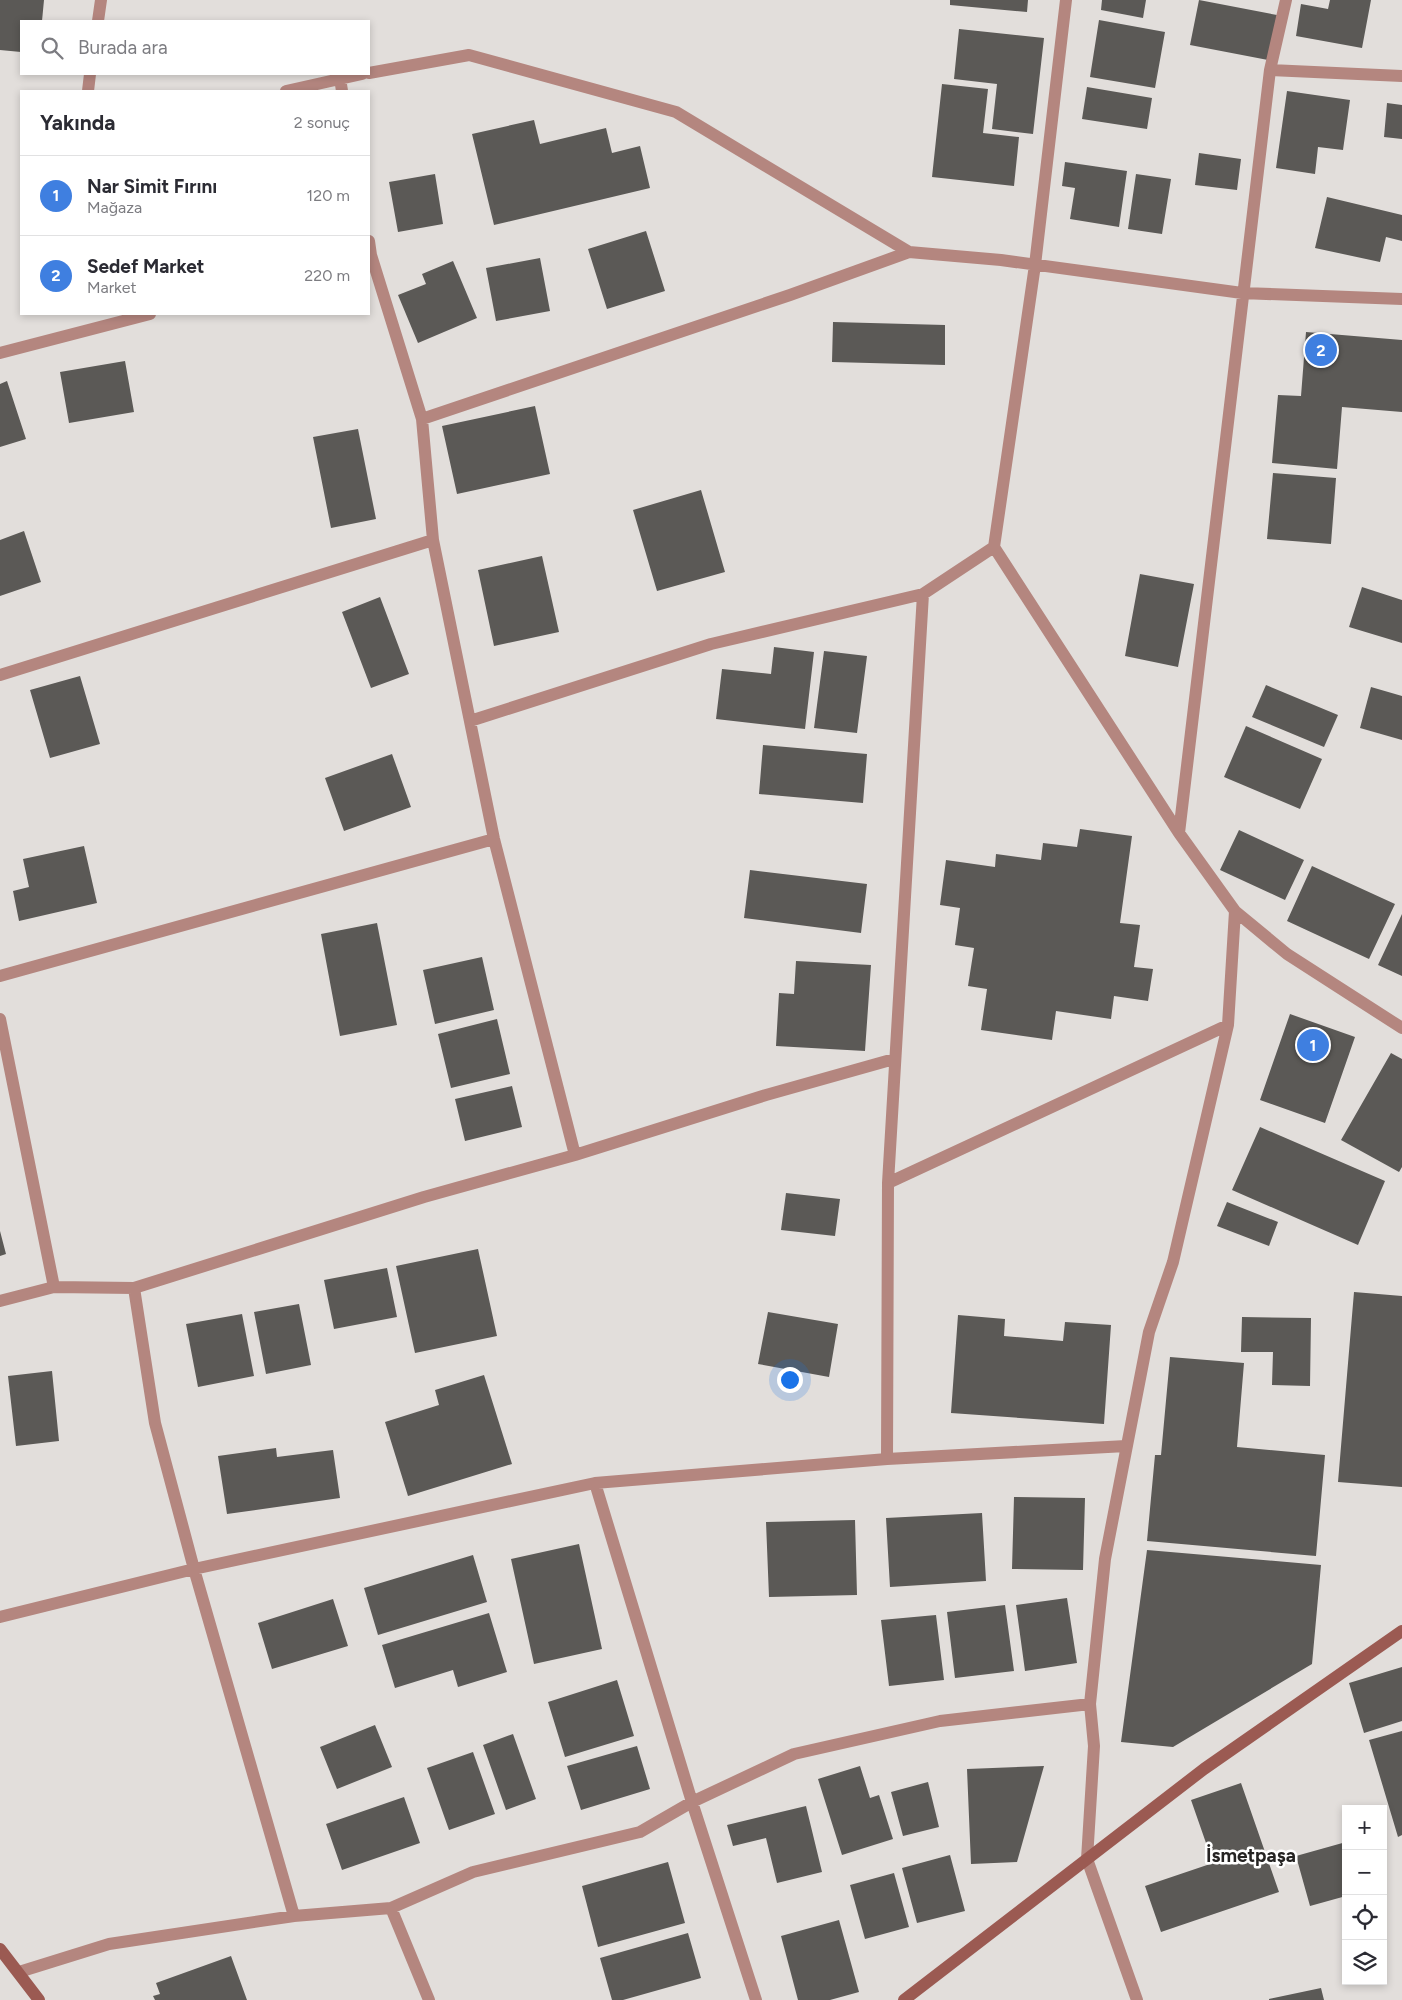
<!DOCTYPE html>
<html lang="tr">
<meta charset="utf-8">
<style>
:root{--surface:#fff;--page:#f7f7f7;--text:#2b2b33;--muted:#7c7c81;--line:#e1e1e2;--accent:#0b8043}
body{margin:0;font-family:Figtree,sans-serif;background:var(--page);color:var(--text)}
.controls{position:absolute;right:15px;bottom:15px;display:grid;overflow:hidden;border-radius:0px;box-shadow:0 2px 8px #0003}
.controls button{width:45px;height:45px;display:grid;place-items:center;padding:0;border:0;border-bottom:1px solid var(--line);background:var(--surface);color:var(--text);font:25px sans-serif}
.you{position:absolute;left:789px;top:1379px;width:18px;height:18px;margin:-12px;border:4px solid #fff;border-radius:50%;background:#1a73e8;box-shadow:0 0 0 8px #1a73e833}
.badge{display:grid;place-items:center;width:32px;height:32px;border-radius:50%;background:var(--accent);color:#fff;font-size:16px;font-weight:700}
.pin{position:absolute;translate:-50% -50%;border:2px solid #fff;box-shadow:0 1px 5px #0006}
.list{margin:0;padding:0;list-style:none}
h2{display:flex;justify-content:space-between;align-items:center;height:65px;margin:0;padding:0 20px;font-size:21px}
h2 small{font-size:16px;font-weight:400;color:var(--muted)}
.list li{display:grid;grid-template-columns:32px 1fr auto;gap:15px;align-items:center;box-sizing:border-box;height:80px;padding:0 20px;border-top:1px solid var(--line)}
.list b{display:block;font-size:19px;white-space:nowrap}
.list p{margin:0;font-size:16px;white-space:nowrap;color:var(--muted)}
.list em{font-size:16px;font-style:normal;color:var(--muted)}
.icon{flex:none;width:28px;height:28px;fill:none;stroke:currentColor;stroke-width:2;stroke-linecap:round;stroke-linejoin:round}
.map{position:relative;flex:none;width:1402px;height:2000px;overflow:hidden}
.search{position:absolute;background:var(--surface);box-shadow:0 2px 8px #0003;left:20px;top:20px;width:350px;height:55px;display:flex;align-items:center;gap:12px;box-sizing:border-box;padding:0 18px;border-radius:0px;color:var(--muted);font-size:19px}
.panel{position:absolute;background:var(--surface);box-shadow:0 2px 8px #0003;left:20px;top:90px;width:350px;height:225px;border-radius:0px}
.map>svg:first-child{display:block}
</style>
<div class="map">
<svg width="1402" height="2000" viewBox="0 0 1402 2000">
<rect width="100%" height="100%" fill="#e2dedb"/>
<path fill="#5b5956" d="M0,0H44L42,21H21V52L0,50Z
M950,0H1028L1027,12L950,5Z
M1102,0H1146L1143,18L1101,10Z
M1199,0L1277,15L1268,60L1190,45Z
M1330,0H1371L1362,48L1296,36L1301,4L1328,9Z
M1099,20L1165,32L1155,88L1090,77Z
M959,29L1044,38L1033,134L992,129L997,84L954,79Z
M942,84L988,89L983,133L1019,137L1014,186L932,177Z
M1087,87L1152,98L1147,129L1082,119Z
M1287,91L1350,100L1343,150L1318,147L1315,174L1276,168Z
M1387,103L1402,105V139L1384,137Z
M534,120L540,144L606,128L612,153L640,146L650,188L494,225L472,134Z
M1199,153L1241,159L1237,190L1195,185Z
M1065,162L1127,171L1119,227L1070,219L1075,188L1062,186Z
M435,174L443,224L398,232L389,182Z
M1136,174L1171,179L1162,234L1128,229Z
M1327,197L1402,215V241L1386,237L1380,262L1315,248Z
M646,231L665,291L607,309L588,249Z
M540,258L550,311L496,321L486,268Z
M453,261L477,318L418,343L398,295L426,284L422,274Z
M833,322L945,325V365L832,362Z
M1306,332L1402,340V412L1342,407L1337,469L1272,463L1278,395L1301,396Z
M125,361L134,412L69,423L60,372Z
M7,381L26,439L0,447V384Z
M535,406L550,474L457,494L442,426Z
M358,429L376,519L331,528L313,437Z
M1273,473L1336,478L1331,544L1267,539Z
M701,490L725,572L657,591L633,510Z
M24,531L41,582L0,596V540Z
M542,556L559,632L494,646L478,570Z
M1140,574L1194,584L1178,667L1125,656Z
M1362,587L1402,600V643L1349,627Z
M380,597L409,674L371,688L342,612Z
M774,647L814,652L805,729L716,719L722,669L771,674Z
M824,651L867,656L857,733L814,728Z
M80,676L100,744L50,758L30,690Z
M1266,685L1338,715L1324,747L1252,717Z
M1371,687L1402,696V740L1360,728Z
M1246,726L1322,759L1300,809L1224,777Z
M763,745L867,754L863,803L759,794Z
M392,754L411,807L344,831L325,778Z
M1080,829L1132,836L1120,923L1140,925L1134,967L1153,969L1148,1001L1114,996L1111,1019L1056,1011L1052,1040L981,1030L987,989L968,986L974,948L955,945L960,908L940,905L946,860L995,867L996,854L1041,860L1043,843L1077,847Z
M1239,830L1304,860L1285,900L1220,870Z
M84,846L97,903L19,921L13,891L29,887L23,859Z
M1312,866L1395,904L1369,959L1287,921Z
M750,870L867,884L861,933L744,918Z
M1402,914V976L1378,965Z
M377,923L397,1025L340,1036L321,934Z
M482,957L494,1010L435,1024L423,970Z
M796,961L871,965L865,1051L776,1046L779,993L794,994Z
M1290,1014L1355,1037L1325,1123L1260,1100Z
M497,1019L510,1074L451,1088L438,1034Z
M1391,1053L1402,1059V1167L1399,1172L1341,1140Z
M512,1086L522,1127L465,1141L455,1099Z
M1260,1127L1385,1181L1358,1245L1232,1190Z
M786,1193L840,1199L835,1236L781,1230Z
M1227,1202L1278,1222L1269,1246L1217,1226Z
M0,1231L6,1254L0,1256Z
M478,1249L497,1336L415,1353L396,1266Z
M387,1268L397,1317L334,1329L324,1280Z
M1354,1292L1402,1296V1487L1338,1482Z
M299,1304L311,1365L266,1374L254,1312Z
M768,1312L838,1324L829,1377L758,1364Z
M242,1314L254,1376L198,1387L186,1324Z
M958,1315L1005,1319L1004,1336L1063,1341L1065,1322L1111,1325L1104,1424L951,1413Z
M1242,1317L1311,1318L1310,1386L1272,1385L1273,1352H1241Z
M1170,1357L1244,1363L1237,1447L1325,1455L1316,1556L1147,1541L1155,1455H1161Z
M52,1371L59,1441L16,1446L8,1376Z
M484,1375L512,1464L408,1496L385,1422L439,1405L435,1390Z
M276,1448L277,1457L333,1450L340,1498L227,1514L218,1456Z
M1014,1497L1085,1498L1083,1570L1012,1569Z
M982,1513L986,1581L890,1587L886,1518Z
M855,1520L857,1595L769,1597L766,1522Z
M579,1544L602,1649L534,1664L511,1559Z
M1147,1550L1321,1565L1312,1664L1173,1747L1121,1742Z
M473,1555L487,1602L378,1635L364,1588Z
M1067,1598L1077,1663L1025,1671L1016,1605Z
M333,1599L348,1646L272,1669L258,1623Z
M1005,1605L1014,1671L955,1678L947,1612Z
M489,1613L507,1672L458,1687L453,1670L395,1688L382,1645Z
M936,1615L944,1680L889,1686L881,1620Z
M1402,1667V1721L1364,1733L1349,1683Z
M617,1680L634,1736L565,1757L548,1702Z
M375,1725L392,1767L337,1789L320,1747Z
M1402,1731V1835L1398,1837L1369,1740Z
M513,1734L536,1799L506,1810L483,1745Z
M637,1746L650,1789L581,1810L567,1766Z
M473,1752L495,1814L449,1830L427,1768Z
M860,1766L870,1798L879,1795L893,1839L842,1855L818,1779Z
M1044,1766L1017,1862L971,1864L967,1769Z
M928,1782L939,1827L903,1836L891,1792Z
M1241,1783L1279,1892L1161,1932L1145,1886L1213,1863L1191,1800Z
M404,1797L420,1843L342,1870L326,1824Z
M806,1806L822,1872L777,1883L766,1838L733,1846L727,1825Z
M1346,1842V1896L1310,1906L1296,1856Z
M950,1855L965,1911L917,1923L902,1868Z
M668,1862L685,1923L598,1947L582,1886Z
M894,1873L909,1927L865,1939L850,1885Z
M839,1920L859,1992L830,2000H798L781,1936Z
M688,1933L701,1978L623,2000H612L600,1958Z
M231,1956L247,2000H155L153,1996L160,1994L156,1983Z
M1321,1988L1324,2000H1269V1999Z"/>
<g fill="none" stroke-linecap="round" stroke-linejoin="round">
<path stroke="#b4867f" stroke-width="12" d="M98,21L101,0
M1270,70L1402,76
M369,73L469,55L676,112L909,252
M340,78L342,91
M88,91L90,74
M286,91L362,74
M369,241L371,255L422,419L433,540L494,839L575,1155
M0,353L150,314
M422,419L790,295L909,252L1001,260L1242,293L1402,299
M994,547L1179,833L1235,911L1287,954L1402,1028
M0,675L433,540
M470,721L711,644L923,594L994,547L1035,265L1066,0
M1179,833L1270,70L1286,0
M0,976L494,839
M0,1019L54,1287
M888,1183L1228,1025
M134,1288L155,1423L194,1569L294,1916
M0,1301L54,1287L134,1288L424,1197L575,1155L766,1095L894,1059
M887,1459L888,1183L923,594
M595,1483L692,1802L756,2000
M0,1617L194,1569L595,1483L887,1459L1126,1446
M391,1908L429,2000
M19,1972L109,1944L294,1916L391,1908L473,1872L640,1832L692,1802L794,1754L940,1721L1090,1704
M1137,2000L1087,1859L1094,1746L1090,1704L1105,1559L1149,1332L1173,1262L1228,1025L1235,911"/>
<path stroke="#9b5a52" stroke-width="12" d="M0,1949L39,2000
M904,2000L1204,1769L1402,1631"/>
</g>
<g text-anchor="middle" dominant-baseline="central" stroke-width="5" stroke-linejoin="round" paint-order="stroke">
<g font-size="19" font-weight="bold" fill="#252322" stroke="#fff">
<text x="1251" y="1855">İsmetpaşa</text>
</g>
</g>
</svg>
<div class="controls">
<button>+</button>
<button>−</button>
<button><svg class="icon" aria-label="locate" viewBox="0 0 24 24"><circle cx="12" cy="12" r="6"/><path d="M12 2v4M12 18v4M2 12h4M18 12h4"/></svg></button>
<button><svg class="icon" aria-label="layers" viewBox="0 0 24 24"><path d="M12 4l9 5-9 5-9-5zM3 14l9 5 9-5"/></svg></button>
</div>
<div class="you"></div>
<div class="pin badge" style="left:1313px;top:1045px;background:#3f7fe0">1</div>
<div class="pin badge" style="left:1321px;top:350px;background:#3f7fe0">2</div>
<div class="search"><svg class="icon" aria-label="search" viewBox="0 0 24 24"><circle cx="10" cy="10" r="6"/><path d="M15 15l6 6"/></svg>Burada ara</div>
<section class="panel">
<h2>Yakında<small>2 sonuç</small></h2>
<ul class="list">
<li><span class="badge" style="background:#3f7fe0">1</span><div><b>Nar Simit Fırını</b><p>Mağaza</p></div><em>120 m</em></li>
<li><span class="badge" style="background:#3f7fe0">2</span><div><b>Sedef Market</b><p>Market</p></div><em>220 m</em></li>
</ul>
</section>
</div>
